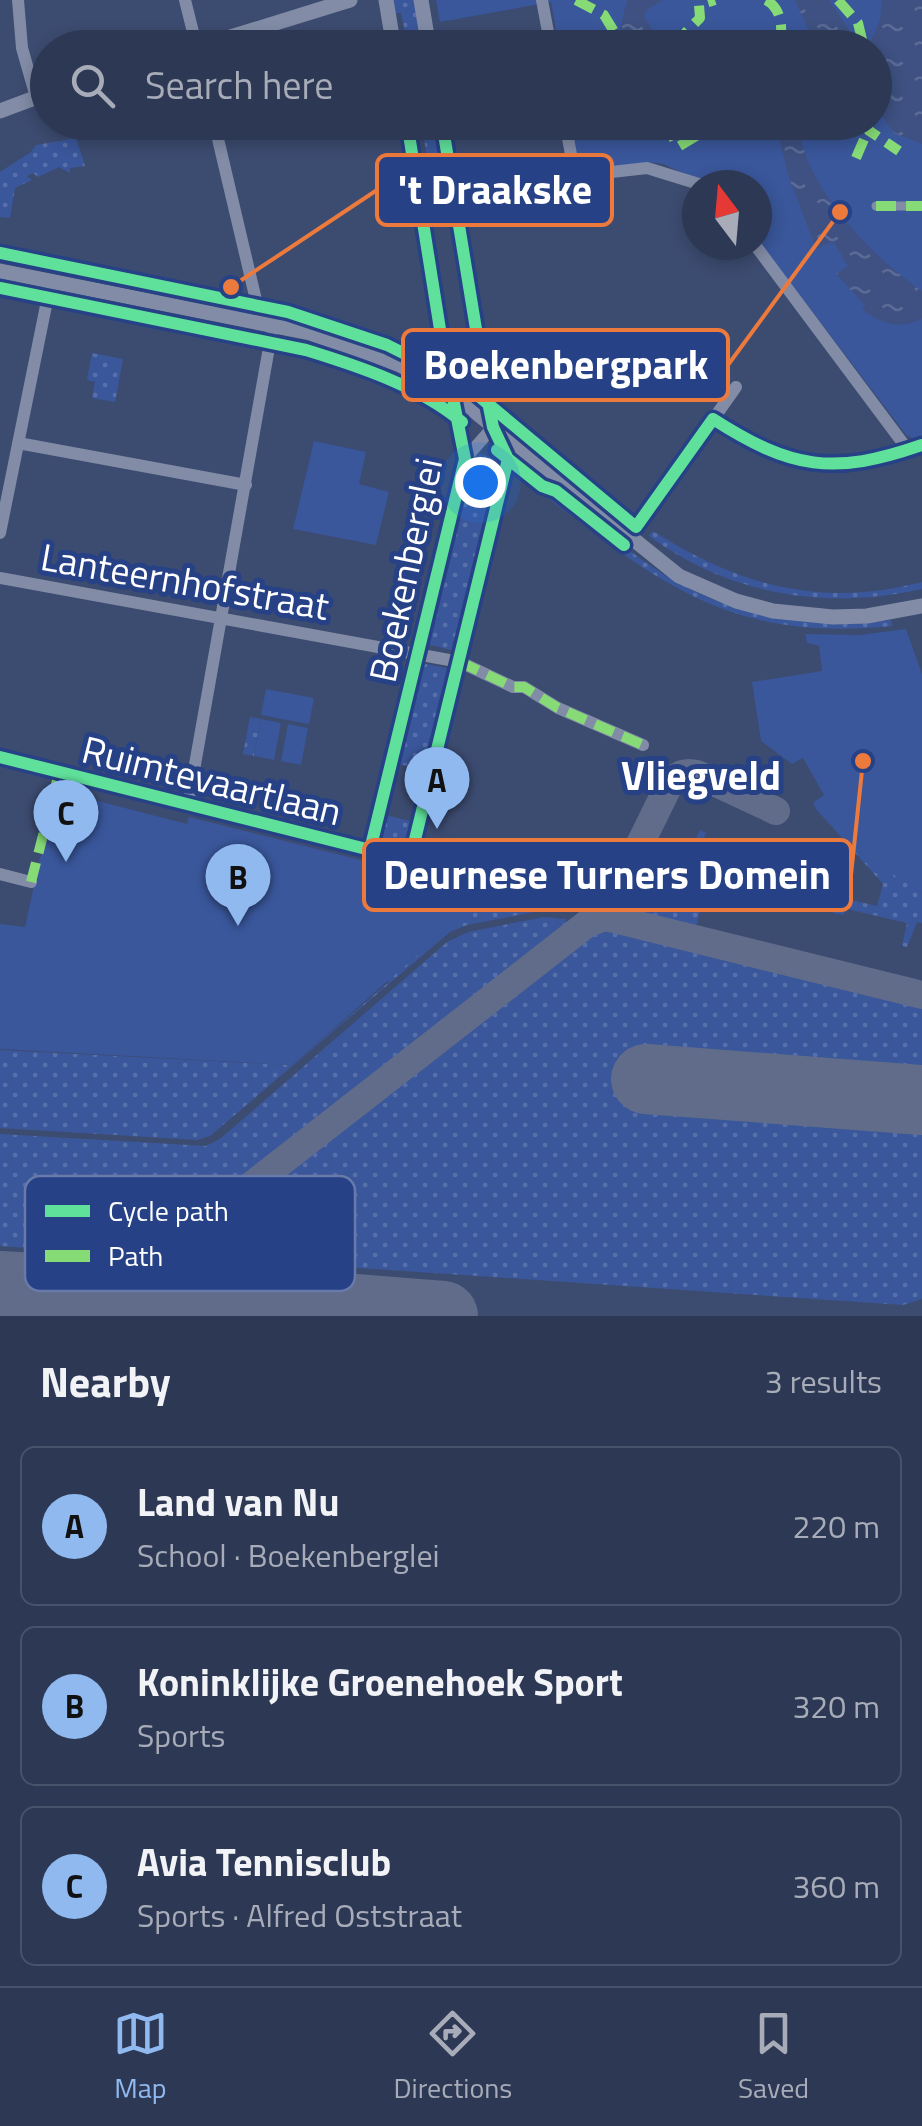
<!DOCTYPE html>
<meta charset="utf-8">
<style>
:root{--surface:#2d3854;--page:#353f5a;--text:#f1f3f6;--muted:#a7acb8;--line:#48526b;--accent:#90b9f0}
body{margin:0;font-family:"Titillium Web",sans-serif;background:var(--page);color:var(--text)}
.compass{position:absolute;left:682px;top:170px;width:90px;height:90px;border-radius:50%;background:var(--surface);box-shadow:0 5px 15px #0003;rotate:344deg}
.you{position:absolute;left:480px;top:482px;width:35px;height:35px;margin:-25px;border:8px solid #fff;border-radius:50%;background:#1a73e8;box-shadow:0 0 0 15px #1a73e833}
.badge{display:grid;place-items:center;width:65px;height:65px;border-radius:50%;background:var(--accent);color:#111;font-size:32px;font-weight:700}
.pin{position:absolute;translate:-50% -82px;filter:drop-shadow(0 2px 5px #0008)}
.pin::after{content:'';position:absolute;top:52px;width:35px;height:30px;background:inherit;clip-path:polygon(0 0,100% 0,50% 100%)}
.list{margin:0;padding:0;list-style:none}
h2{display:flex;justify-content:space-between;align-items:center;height:130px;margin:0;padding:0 40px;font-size:42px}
h2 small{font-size:32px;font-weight:400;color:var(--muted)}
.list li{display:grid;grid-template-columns:65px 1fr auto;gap:30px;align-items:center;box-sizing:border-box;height:160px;margin:0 20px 20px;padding:0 20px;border:2px solid var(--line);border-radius:15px}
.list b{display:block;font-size:38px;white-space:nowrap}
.list p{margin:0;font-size:32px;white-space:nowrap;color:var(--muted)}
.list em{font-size:32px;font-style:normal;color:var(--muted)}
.icon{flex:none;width:55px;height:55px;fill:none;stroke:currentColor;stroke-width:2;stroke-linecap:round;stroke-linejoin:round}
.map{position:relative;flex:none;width:922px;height:1316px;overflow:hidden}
.search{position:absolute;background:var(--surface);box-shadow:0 5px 15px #0003;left:30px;right:30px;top:30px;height:110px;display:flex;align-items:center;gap:25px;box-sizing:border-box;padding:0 35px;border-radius:55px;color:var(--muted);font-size:38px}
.sheet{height:670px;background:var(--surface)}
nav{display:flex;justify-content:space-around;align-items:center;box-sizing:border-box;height:140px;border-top:2px solid var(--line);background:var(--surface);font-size:28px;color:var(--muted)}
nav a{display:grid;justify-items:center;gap:5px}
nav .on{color:var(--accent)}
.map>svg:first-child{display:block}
</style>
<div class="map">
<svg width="922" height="1316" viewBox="0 0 922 1316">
<defs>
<pattern id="grass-dots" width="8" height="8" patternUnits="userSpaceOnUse" patternTransform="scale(2.5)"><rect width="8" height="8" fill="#3a579b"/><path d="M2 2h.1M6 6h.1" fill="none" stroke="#5870aa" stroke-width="1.8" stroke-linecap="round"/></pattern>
<pattern id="water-ripples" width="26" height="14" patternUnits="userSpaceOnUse" patternTransform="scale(2.5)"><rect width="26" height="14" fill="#3e5182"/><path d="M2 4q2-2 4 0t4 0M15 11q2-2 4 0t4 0" fill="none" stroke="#5b6b95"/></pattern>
</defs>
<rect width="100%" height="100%" fill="#3c4b70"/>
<path fill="url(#grass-dots)" d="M390,0H414L421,47H408L401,13H393Z
M421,123H434L440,160L432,159L437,186L446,189L447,197L425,201L423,189L433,190Z
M76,138L85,166L70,168V173L59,167L38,177L33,173L27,176L32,180L15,188L10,218L0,217V172L31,152L36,145Z
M92,353L123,359L115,402L92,398L95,382L87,380Z
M479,453L493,458L495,478L498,479L455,651L426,644L468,472Z
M554,454L627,510L623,515L565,472L562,475L549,461Z
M527,477C536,483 544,487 554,492C588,511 617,544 651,566C722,615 807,630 891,620L892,626C760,639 687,605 584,525C567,511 537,493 527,477Z
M653,531C739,586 821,608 922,582V589C825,611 730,595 649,536Z
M422,663L451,669L426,770L398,764Z
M250,717L261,719L254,756L243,754Z
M891,768L870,857L922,893V923L917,922L907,947L902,946L907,923L847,909L843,915L685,874L680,893L703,899L696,928L634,914L645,890L667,900L700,830L706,833L702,844L745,864L753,849L759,851L753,877L877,906L883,884L816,809Z
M386,815L413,822L408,841L399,845L384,841L381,832Z
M479,901L539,911L467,925L450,932L210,1136L197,1140L0,1128V1050L292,1065L389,982L386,978L459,906L471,909Z
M544,917L566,919L567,927L142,1256L0,1246V1134L206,1146L220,1139L447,942L468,932Z
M610,931L922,1003V1299L903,1305L198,1257L201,1240L206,1233L590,936Z"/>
<path fill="#3a579b" d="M436,0H922V437L916,439L907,436L757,239V185H710L663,164L647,162L594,170L577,156L571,123L874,122V48L559,47L551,2L440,22Z
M314,441L366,452L359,484L389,492L376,545L293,529Z
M906,629L922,674V893L856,851L816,809L813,803L824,795L803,758L792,764L761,741L752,682L822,671L819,646L807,643L805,634L860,635Z
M266,689L314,698L309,724L261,715Z
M261,719L281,723L274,760L254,756Z
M288,724L308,728L301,765L281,761Z
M55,790L187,824L189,817L400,870L398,880L479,901L292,1065L0,1049V924L25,927Z"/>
<path fill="url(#water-ripples)" d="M627,0H663L647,10L644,16L663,47H627L620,29Z
M795,0H829L859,44H870L880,19L882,0H922V144L894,133L878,110L874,48L800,47L808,29Z
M776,123H798C804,187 871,256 922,291V319C899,330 881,324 862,309L865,305L836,274L848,266L833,241L816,249L787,172Z"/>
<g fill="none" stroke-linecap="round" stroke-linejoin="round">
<path stroke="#606c8a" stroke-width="28" d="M591,922L605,917L614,919L922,995
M206,1297L188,1294C164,1270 176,1248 198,1227L602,912L613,899L670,783C679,774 685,771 697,774L776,811
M64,1316L78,1301L98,1292"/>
<path stroke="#606c8a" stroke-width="70" d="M646,1079L922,1100
M0,1286L206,1297L443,1316"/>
<path stroke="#828ca6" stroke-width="9" d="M876,206H922"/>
<path stroke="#828ca6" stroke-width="12" d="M18,0L22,48L36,97
M185,0L197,48
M542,0L551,48
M214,122L256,300L251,321
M565,122L572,160L594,174L647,168L702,185
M755,245L908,450
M713,419C791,469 833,476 922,445
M18,443L246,485
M0,533L51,281
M630,537L736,387
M0,578L460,662L513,687H524L558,708L643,745
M0,757L410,860L508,459L493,427L465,459
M188,804L273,325
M370,850L465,459L452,394
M0,874L31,882"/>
<path stroke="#828ca6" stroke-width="15" d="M386,0L394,48
M421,0L429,48
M195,48L350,0
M0,111L48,93
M407,122L452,394
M442,122L493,427
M0,271L310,333L400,365L463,402L679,576L736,601L773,611L833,617L867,616L922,606"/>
<path stroke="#86db77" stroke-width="10" stroke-dasharray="20 10" stroke-linecap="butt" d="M576,0L604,15L624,48
M766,0C783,9 783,31 779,48
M838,0L858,23L864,48
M691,48L686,42V32L700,18L699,5L715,0
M665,122L678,147L719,122
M868,122V130L899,151
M856,158L868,130
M876,206H922
M460,662L513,687H524L558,708L643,745
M31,882L59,773"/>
<g stroke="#264186" stroke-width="19">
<path id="cycleway" d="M0,253L288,312L387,345L463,383L636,527L713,419C791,469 833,476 922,445
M0,288L306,350C358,366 419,386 462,422
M497,450L542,486L556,491L624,545
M0,757L410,860L508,459L493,427L488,402L442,122
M370,850L465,459L443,348L407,122"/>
</g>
<use href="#cycleway" stroke="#60e19b" stroke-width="12"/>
</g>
<g text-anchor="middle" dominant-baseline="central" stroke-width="10" stroke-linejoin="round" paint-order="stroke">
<g font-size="38" fill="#fff" stroke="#264186">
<text transform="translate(405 570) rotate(-78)">Boekenberglei</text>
<text transform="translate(185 581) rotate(10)">Lanteernhofstraat</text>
<text transform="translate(212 780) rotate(14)">Ruimtevaartlaan</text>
</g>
<g font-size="40" font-weight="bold" fill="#fff" stroke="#264186">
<text x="701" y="775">Vliegveld</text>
</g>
</g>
<rect x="25" y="1176" width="330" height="115" rx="15" fill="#264186" stroke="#677aaa" stroke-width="2.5"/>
<rect x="45" y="1205" width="45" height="12" fill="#60e19b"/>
<rect x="45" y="1250" width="45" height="12" fill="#86db77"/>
<g font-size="28" fill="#fff">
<text x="108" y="1221">Cycle path</text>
<text x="108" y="1266">Path</text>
</g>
<path fill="none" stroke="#ed7a3d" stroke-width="4" d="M231 287L377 190M840 212L728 365M863 761L851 875"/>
<g fill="#ed7a3d" stroke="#264186" stroke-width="4">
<circle cx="231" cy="287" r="10"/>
<circle cx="840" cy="212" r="10"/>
<circle cx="863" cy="761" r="10"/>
</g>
<g fill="#264186" stroke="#ed7a3d" stroke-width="4">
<rect x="377" y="155" width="235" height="70" rx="10"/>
<rect x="403" y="330" width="325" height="70" rx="10"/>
<rect x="364" y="840" width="487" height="70" rx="10"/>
</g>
<g font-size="40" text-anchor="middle" font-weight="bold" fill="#fff">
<text x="495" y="204">'t Draakske</text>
<text x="566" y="379">Boekenbergpark</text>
<text x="607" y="889">Deurnese Turners Domein</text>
</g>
</svg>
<svg class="compass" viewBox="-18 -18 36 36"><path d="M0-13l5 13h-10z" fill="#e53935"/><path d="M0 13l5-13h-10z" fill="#a7acb8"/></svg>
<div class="you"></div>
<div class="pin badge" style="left:437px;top:829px">A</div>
<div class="pin badge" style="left:238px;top:926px">B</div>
<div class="pin badge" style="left:66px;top:862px">C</div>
<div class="search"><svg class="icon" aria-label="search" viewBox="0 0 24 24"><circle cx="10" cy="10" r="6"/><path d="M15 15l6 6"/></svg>Search here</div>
</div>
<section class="sheet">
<h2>Nearby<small>3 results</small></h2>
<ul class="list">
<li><span class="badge">A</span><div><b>Land van Nu</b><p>School · Boekenberglei</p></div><em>220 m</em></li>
<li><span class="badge">B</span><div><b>Koninklijke Groenehoek Sport</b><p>Sports</p></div><em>320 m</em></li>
<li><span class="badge">C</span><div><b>Avia Tennisclub</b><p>Sports · Alfred Oststraat</p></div><em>360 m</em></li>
</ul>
</section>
<nav>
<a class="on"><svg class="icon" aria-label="map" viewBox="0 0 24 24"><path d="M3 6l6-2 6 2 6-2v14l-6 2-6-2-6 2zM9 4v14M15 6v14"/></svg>Map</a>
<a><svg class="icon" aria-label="directions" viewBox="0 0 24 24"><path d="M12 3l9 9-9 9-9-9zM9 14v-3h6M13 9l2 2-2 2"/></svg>Directions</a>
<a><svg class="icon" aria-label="saved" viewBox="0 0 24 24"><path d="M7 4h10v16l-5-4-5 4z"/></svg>Saved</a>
</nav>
